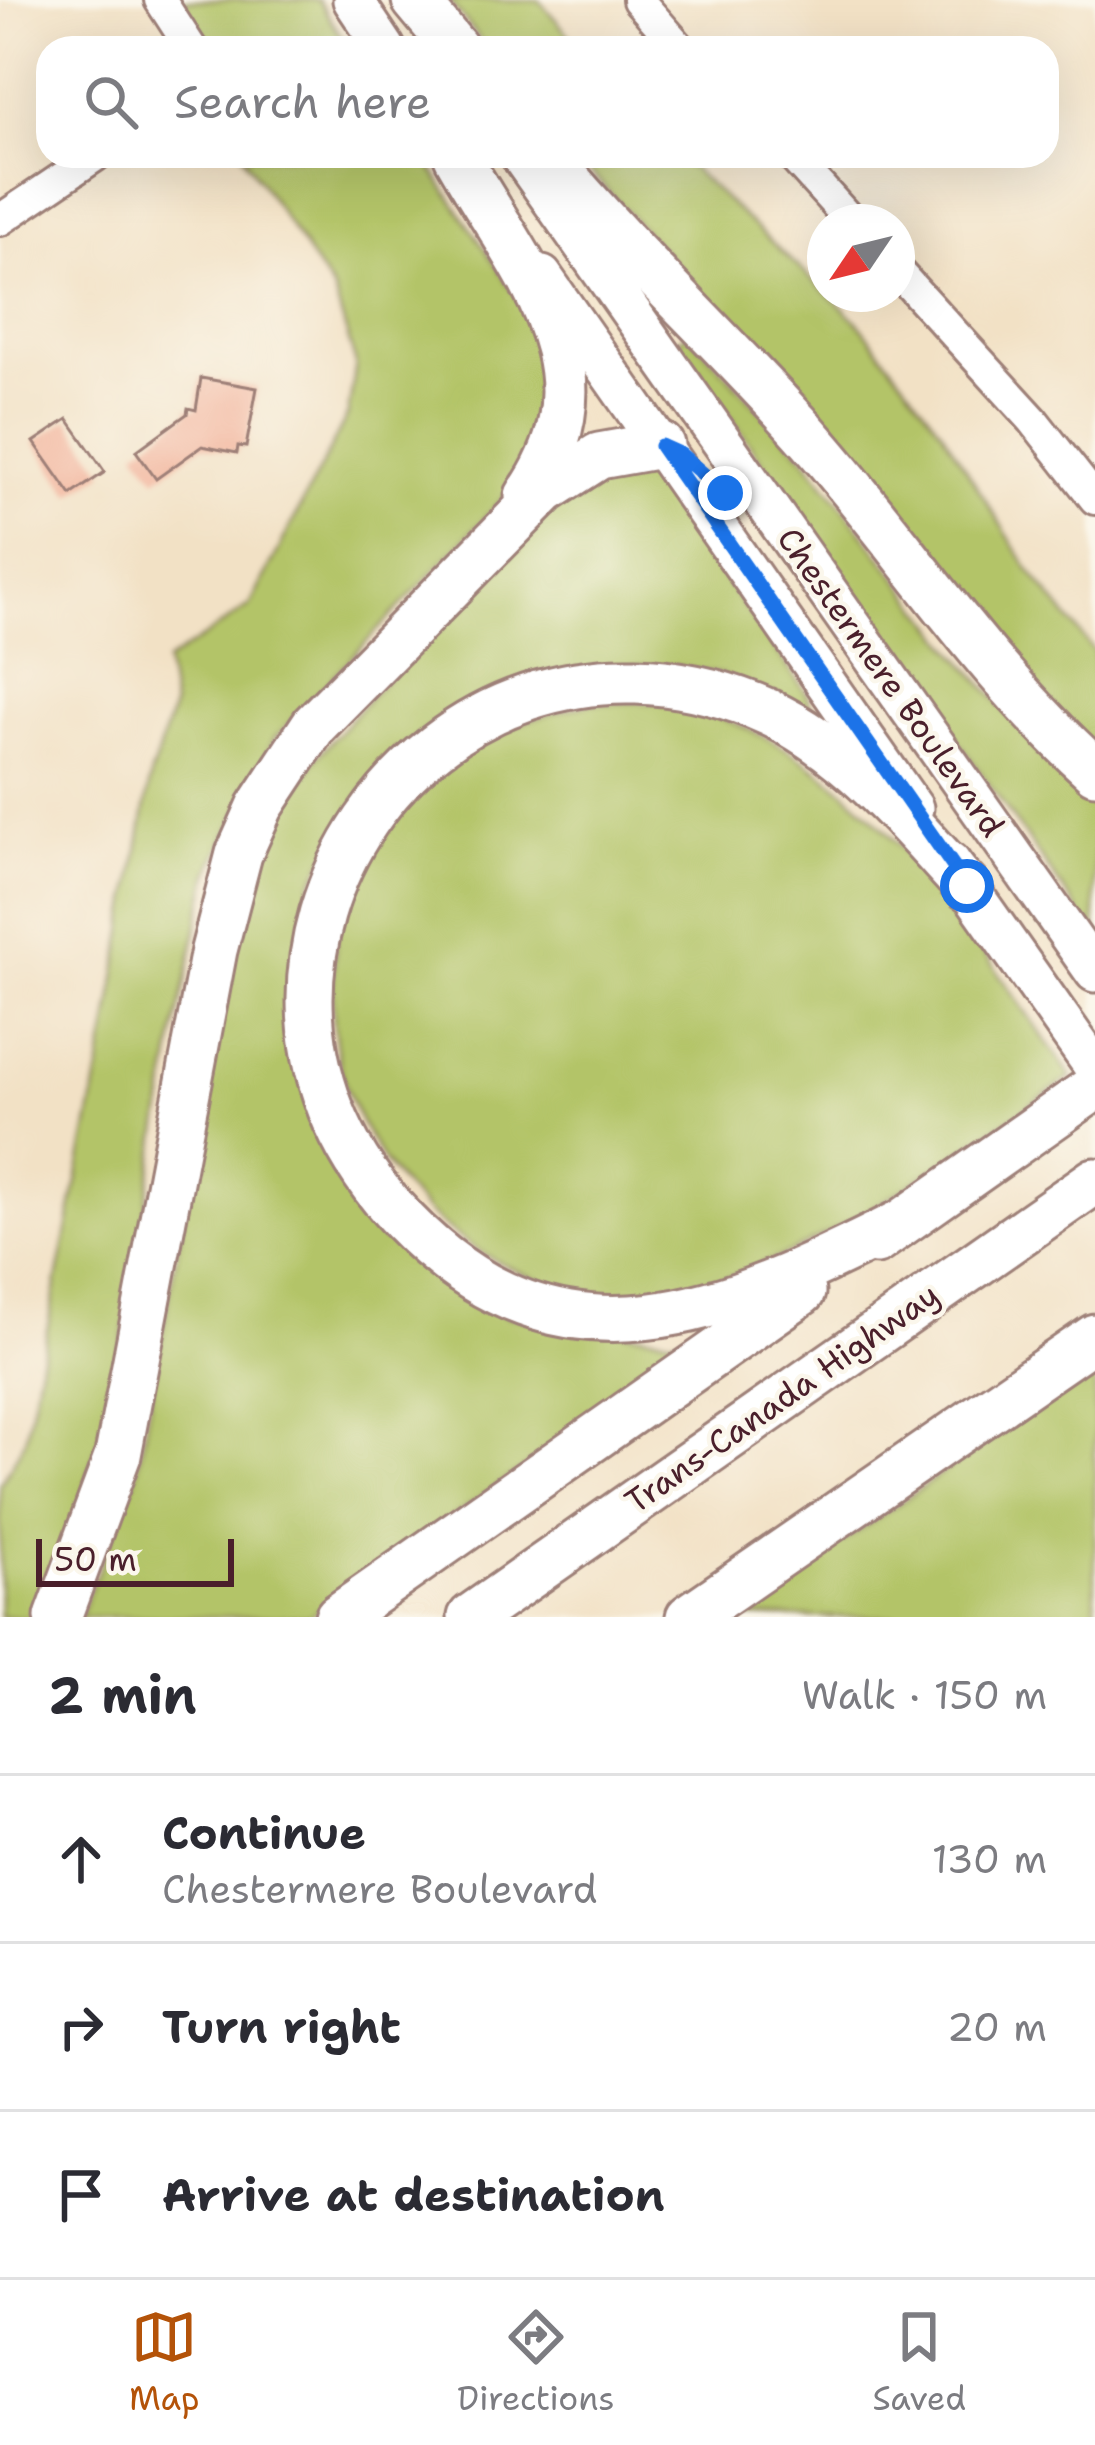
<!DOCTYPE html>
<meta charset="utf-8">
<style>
:root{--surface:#fff;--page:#f2f2f3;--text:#2b2b33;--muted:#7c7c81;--line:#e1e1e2;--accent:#b45309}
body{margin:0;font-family:"Shantell Sans",sans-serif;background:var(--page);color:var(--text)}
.compass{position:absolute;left:807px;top:204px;width:108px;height:108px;border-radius:50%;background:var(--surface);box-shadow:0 12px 48px #0002;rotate:235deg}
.scale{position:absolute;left:36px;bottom:30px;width:198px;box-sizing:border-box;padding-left:12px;border:6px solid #4a1f2b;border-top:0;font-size:33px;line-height:42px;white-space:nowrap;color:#4a1f2b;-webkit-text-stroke:9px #fbf7ec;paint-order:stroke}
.stop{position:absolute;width:36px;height:36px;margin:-27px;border:9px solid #1a73e8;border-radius:50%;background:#fff}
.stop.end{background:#1a73e8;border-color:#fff;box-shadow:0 3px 12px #0008}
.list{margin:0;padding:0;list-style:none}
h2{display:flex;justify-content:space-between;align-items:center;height:156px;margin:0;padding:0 48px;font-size:51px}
h2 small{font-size:39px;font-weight:400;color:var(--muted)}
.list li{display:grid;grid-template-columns:78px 1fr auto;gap:36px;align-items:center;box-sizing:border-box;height:168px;padding:0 48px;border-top:3px solid var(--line)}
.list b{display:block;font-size:45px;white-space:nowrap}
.list p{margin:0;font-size:39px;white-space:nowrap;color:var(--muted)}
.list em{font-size:39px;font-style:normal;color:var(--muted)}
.icon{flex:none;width:66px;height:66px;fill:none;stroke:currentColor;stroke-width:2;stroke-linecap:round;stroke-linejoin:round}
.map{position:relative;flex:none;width:1095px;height:1617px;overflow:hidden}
.search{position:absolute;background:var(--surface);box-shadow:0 12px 48px #0002;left:36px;right:36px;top:36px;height:132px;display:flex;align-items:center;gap:30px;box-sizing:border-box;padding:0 42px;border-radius:36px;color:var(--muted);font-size:45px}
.sheet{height:660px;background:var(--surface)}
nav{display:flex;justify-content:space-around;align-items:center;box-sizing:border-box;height:168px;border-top:3px solid var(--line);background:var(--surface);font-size:33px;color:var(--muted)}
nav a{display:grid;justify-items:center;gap:6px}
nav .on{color:var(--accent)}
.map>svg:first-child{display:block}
</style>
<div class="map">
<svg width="1095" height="1617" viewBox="0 0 1095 1617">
<rect width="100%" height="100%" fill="#fbf7ec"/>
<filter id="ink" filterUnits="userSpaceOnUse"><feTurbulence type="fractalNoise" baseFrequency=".00833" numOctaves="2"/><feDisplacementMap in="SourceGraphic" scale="24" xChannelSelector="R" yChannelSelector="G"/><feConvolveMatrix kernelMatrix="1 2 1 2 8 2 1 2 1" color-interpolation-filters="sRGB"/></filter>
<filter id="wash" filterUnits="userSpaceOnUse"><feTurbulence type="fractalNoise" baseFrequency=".004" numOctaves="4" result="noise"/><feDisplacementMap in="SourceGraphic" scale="48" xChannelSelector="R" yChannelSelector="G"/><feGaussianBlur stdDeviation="2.7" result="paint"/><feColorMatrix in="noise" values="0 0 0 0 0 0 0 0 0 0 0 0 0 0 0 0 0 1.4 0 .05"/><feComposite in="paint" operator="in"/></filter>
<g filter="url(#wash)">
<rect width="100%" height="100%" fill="#f2e1c5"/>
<path fill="#b3c467" stroke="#7e7249" stroke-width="3" d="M181,0H318L349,48H213Z
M448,0H539L580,48H487Z
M243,156H423L532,320L548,376L543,431L516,485L274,739L209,873L176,1027L117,1374L83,1497L33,1617H0V1485L25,1440L106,1036L151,774L173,707L166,662L250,606L348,414L356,364L334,292Z
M576,156H678L857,321L941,429L1030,571L1095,652V747L1074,734L875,483Z
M688,333L804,457L955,652L1063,777L1095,798V935L677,341Z
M644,467L808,695L814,719L722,675L675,666L613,665L506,687L454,709L397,754L362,794L312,882L300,932L290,1008L310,1112L352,1196L405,1252L507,1316L704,1343L308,1617H79L136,1477L241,902L273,825L318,756L378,688L544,517L604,469Z
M591,703C618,704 648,700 674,705C865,743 965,932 1072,1077C961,1149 813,1263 682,1290C538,1319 394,1223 346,1087C331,1043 330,980 337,933C340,911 356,887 366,867C385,826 412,788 448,759C487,729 544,715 591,703Z
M1095,1367V1617H735Z"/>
<g id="blocks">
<path fill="#f1ab91" d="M201,378L257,388L246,447L238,446L237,453L202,446L156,479L136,451L187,414L188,408L196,410Z
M68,419L105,472L71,495L34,442Z"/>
</g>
</g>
<g filter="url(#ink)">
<use href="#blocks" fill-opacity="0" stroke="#9e8078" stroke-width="3"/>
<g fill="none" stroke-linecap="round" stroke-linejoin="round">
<g stroke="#9e8078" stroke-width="36">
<path id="minor" d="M160,0L191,48
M638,0L680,48
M792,156L852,222
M0,220L95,156
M897,271L1033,420L1095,499"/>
</g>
<g stroke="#9e8078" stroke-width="45">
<path id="major" d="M353,0L385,48
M521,156L1095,972
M542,276L913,808
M950,862L1095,1068"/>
</g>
<g stroke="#9e8078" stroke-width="51">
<path id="highway" d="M415,0L455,48
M457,156C521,270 617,369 528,496
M547,156C626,250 714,333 797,424C899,537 981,669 1095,771
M901,1223C729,1310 563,1386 404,1221C161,969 429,578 754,706C841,740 905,820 967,887
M876,1241L1095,1087
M58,1617L118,1455L214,950L239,854L260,807L314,725L546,490L599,456L661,445
M338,1617L802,1292
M471,1617L1095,1181
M689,1617L1095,1337"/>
</g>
<use href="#minor" stroke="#fff" stroke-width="30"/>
<use href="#major" stroke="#fff" stroke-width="39"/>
<use href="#highway" stroke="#fff" stroke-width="45"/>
</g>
</g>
<g fill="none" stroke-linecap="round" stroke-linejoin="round" filter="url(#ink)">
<path stroke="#1a73e8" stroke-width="15" d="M725,493L681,455L661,446L967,886"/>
</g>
<g text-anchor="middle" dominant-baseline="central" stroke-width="9" stroke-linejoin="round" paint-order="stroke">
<g font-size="33" fill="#4a1f2b" stroke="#fbf7ec">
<text transform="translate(891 682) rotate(55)">Chestermere Boulevard</text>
<text transform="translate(782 1398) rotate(-35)">Trans-Canada Highway</text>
</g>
</g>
</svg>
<svg class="compass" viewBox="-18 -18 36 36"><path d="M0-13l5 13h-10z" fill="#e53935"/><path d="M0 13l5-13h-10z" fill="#7c7c81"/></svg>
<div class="scale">50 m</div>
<div class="stop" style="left:967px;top:886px"></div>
<div class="stop end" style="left:725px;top:493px"></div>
<div class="search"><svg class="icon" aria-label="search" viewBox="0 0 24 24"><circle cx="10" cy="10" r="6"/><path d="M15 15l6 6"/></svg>Search here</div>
</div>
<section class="sheet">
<h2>2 min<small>Walk · 150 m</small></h2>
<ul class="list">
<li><svg class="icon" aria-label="ahead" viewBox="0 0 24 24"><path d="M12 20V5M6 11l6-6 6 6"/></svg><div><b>Continue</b><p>Chestermere Boulevard</p></div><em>130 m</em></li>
<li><svg class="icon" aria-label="right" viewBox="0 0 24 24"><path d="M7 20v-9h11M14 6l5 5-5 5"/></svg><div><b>Turn right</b></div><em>20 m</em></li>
<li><svg class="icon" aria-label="arrive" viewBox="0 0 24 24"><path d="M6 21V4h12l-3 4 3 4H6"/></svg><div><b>Arrive at destination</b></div></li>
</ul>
</section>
<nav>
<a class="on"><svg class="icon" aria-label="map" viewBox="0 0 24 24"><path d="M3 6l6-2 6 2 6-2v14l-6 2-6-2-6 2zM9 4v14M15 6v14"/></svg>Map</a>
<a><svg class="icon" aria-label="directions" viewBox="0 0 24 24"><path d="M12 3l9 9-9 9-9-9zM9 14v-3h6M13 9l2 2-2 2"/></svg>Directions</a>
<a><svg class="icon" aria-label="saved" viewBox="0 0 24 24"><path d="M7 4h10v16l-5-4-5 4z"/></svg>Saved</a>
</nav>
